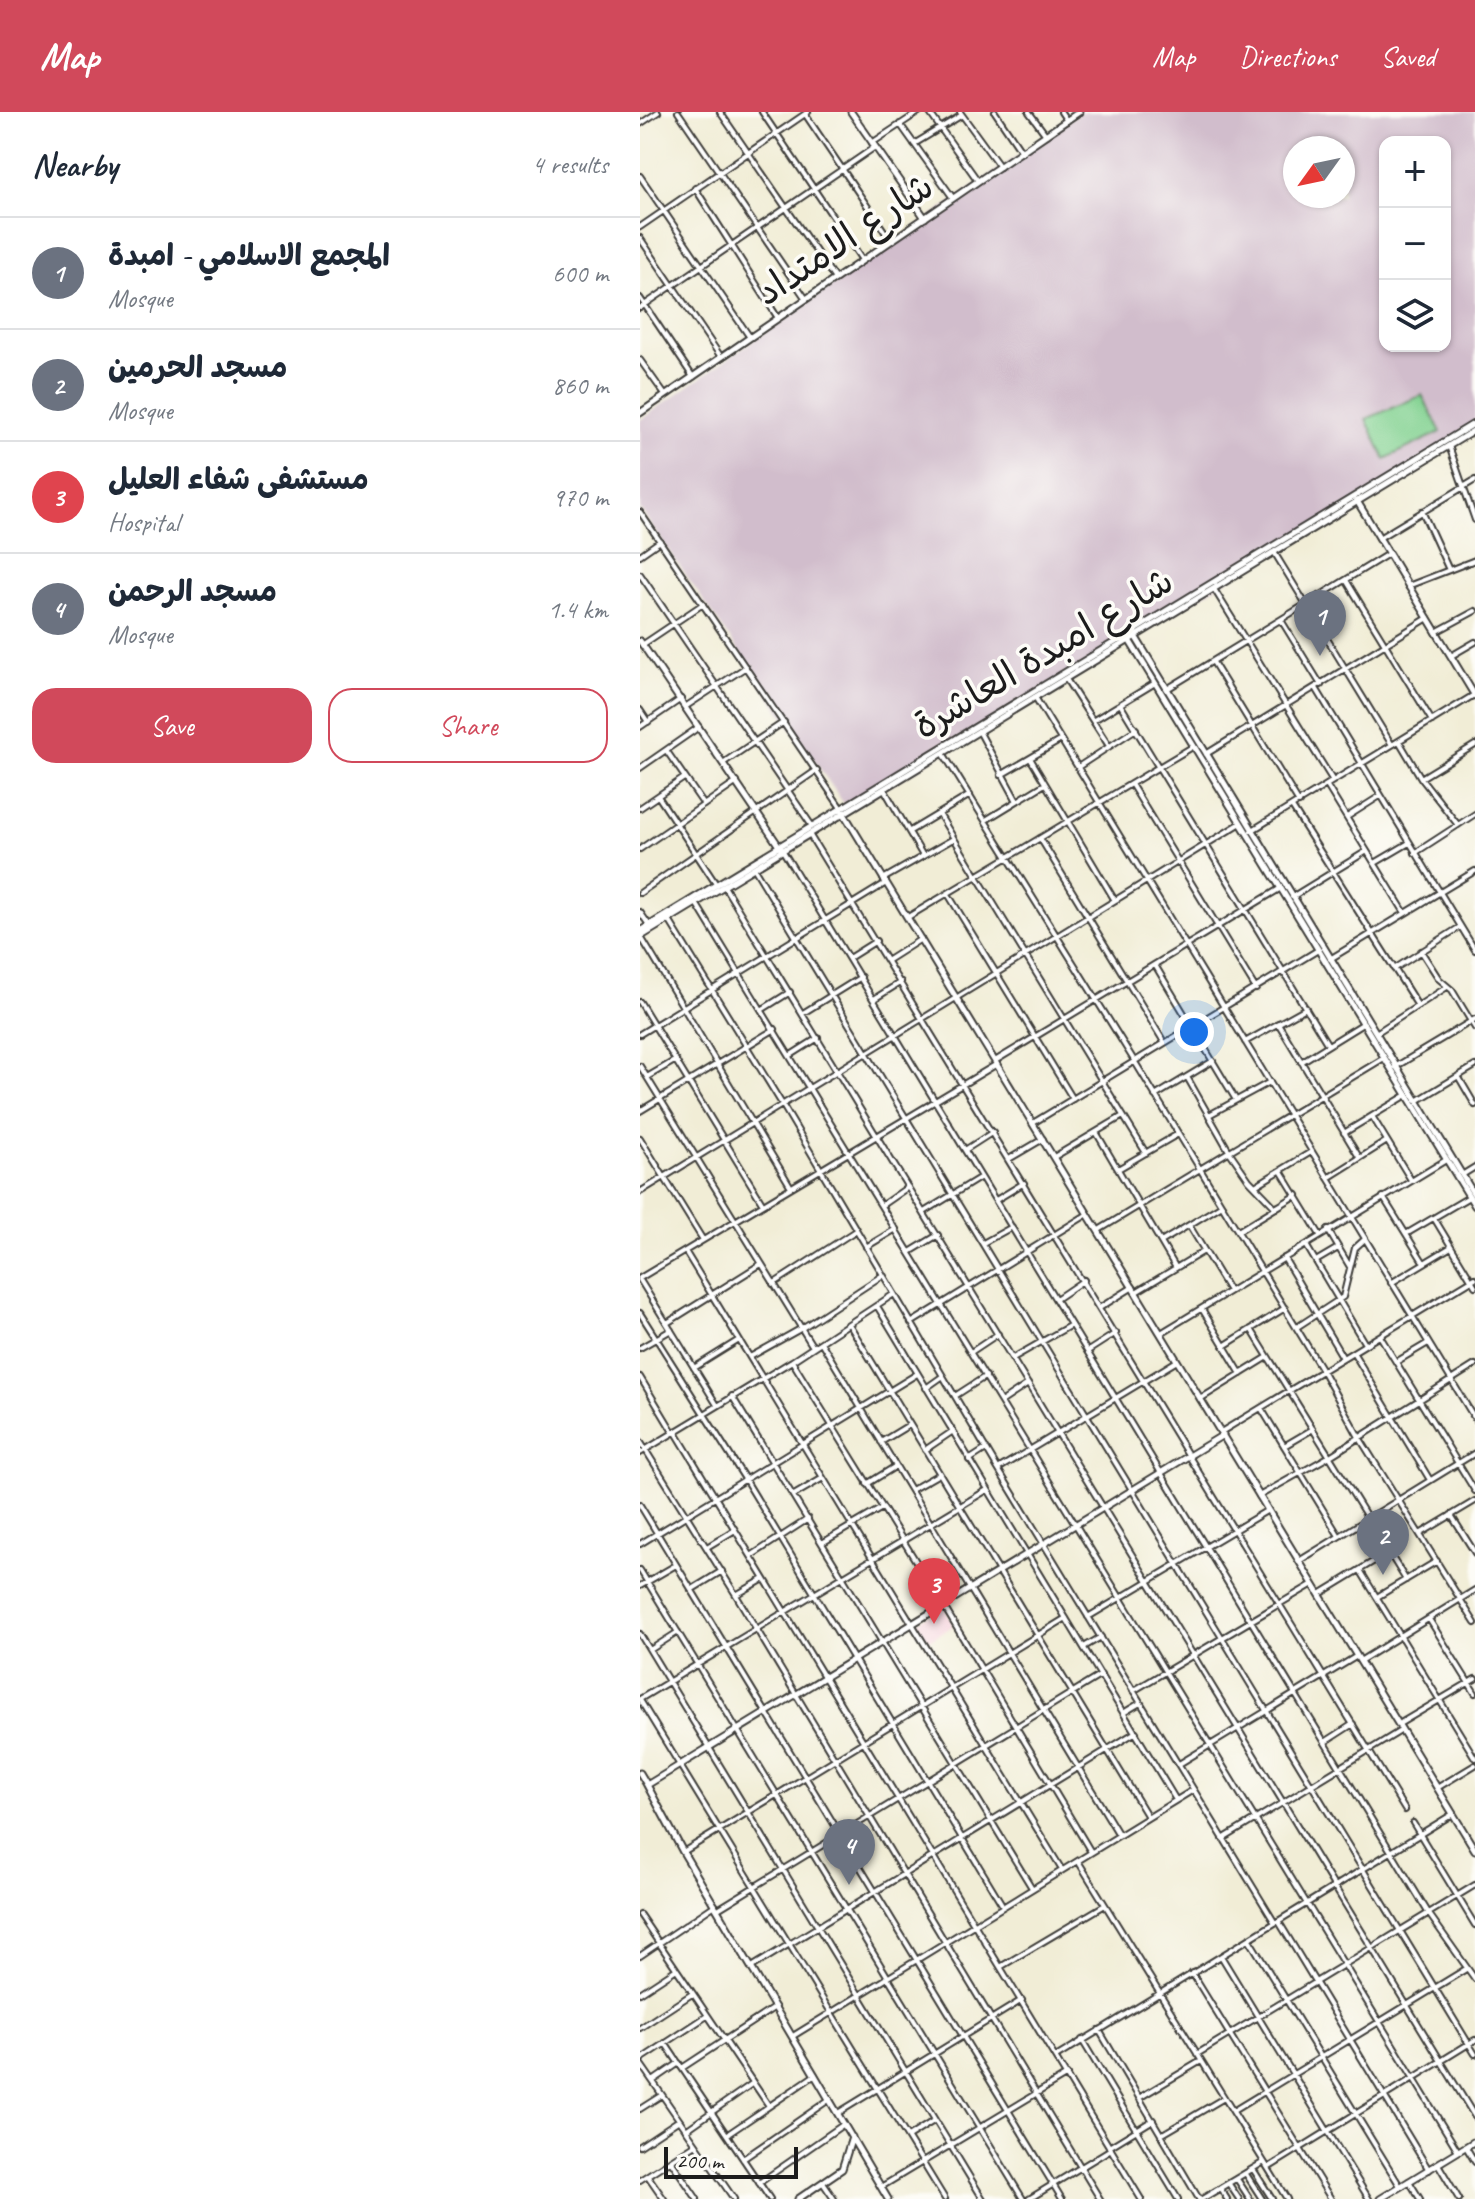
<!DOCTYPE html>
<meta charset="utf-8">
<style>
:root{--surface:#fff;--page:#f2f2f3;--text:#1f2937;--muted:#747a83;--line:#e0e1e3;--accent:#d1495b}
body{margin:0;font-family:Caveat,"Playpen Sans Arabic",sans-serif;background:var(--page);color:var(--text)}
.controls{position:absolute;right:24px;top:24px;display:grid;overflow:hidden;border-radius:16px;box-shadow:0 2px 6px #0004}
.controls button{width:72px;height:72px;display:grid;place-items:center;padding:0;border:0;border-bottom:2px solid var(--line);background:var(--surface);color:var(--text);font:40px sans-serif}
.compass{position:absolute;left:643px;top:24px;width:72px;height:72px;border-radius:50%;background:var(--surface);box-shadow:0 2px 6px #0004;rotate:237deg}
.scale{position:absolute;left:24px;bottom:20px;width:134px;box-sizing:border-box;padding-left:8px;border:4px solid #1c1c1c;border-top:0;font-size:22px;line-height:28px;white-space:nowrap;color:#1c1c1c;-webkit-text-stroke:6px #fdfcf7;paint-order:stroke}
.you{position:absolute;left:554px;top:920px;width:28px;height:28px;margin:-20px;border:6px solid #fff;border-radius:50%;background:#1a73e8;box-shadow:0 0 0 12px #1a73e833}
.badge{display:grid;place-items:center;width:52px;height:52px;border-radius:50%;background:var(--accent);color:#fff;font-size:26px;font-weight:700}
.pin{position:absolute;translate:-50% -66px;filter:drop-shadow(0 2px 4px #0008)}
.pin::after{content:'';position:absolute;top:42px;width:28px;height:24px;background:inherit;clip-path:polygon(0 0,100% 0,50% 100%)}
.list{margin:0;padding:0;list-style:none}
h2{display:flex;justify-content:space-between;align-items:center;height:104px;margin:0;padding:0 32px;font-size:34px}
h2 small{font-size:26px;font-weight:400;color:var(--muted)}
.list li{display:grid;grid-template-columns:52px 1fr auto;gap:24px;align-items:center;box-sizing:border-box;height:112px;padding:0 32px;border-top:2px solid var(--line)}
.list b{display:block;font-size:30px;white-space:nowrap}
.list p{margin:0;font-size:26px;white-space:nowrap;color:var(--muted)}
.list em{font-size:26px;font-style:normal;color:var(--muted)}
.actions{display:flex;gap:16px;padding:24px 32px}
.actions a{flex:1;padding:18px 0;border:2px solid var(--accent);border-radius:24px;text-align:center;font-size:28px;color:var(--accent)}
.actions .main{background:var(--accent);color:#fff}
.icon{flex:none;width:44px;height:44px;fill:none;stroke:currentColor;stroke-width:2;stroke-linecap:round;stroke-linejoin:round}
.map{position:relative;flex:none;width:835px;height:2087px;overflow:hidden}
header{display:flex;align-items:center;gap:48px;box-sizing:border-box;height:112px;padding:0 40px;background:var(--accent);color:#fff}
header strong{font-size:38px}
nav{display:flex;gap:44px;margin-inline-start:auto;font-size:28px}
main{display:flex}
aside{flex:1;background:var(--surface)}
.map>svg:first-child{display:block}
</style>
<header>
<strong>Map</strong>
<nav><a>Map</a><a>Directions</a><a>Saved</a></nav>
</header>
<main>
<aside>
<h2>Nearby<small>4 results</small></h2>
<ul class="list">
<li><span class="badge" style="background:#6b7280">1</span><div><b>المجمع الاسلامي - امبدة</b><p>Mosque</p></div><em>600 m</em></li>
<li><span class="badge" style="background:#6b7280">2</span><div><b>مسجد الحرمين</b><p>Mosque</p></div><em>860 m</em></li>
<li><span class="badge" style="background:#e0444e">3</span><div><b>مستشفى شفاء العليل</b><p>Hospital</p></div><em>970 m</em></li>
<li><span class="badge" style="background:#6b7280">4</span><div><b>مسجد الرحمن</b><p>Mosque</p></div><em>1.4 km</em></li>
</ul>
<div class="actions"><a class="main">Save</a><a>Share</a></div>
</aside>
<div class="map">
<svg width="835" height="2087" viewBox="0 0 835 2087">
<rect width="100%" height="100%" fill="#fdfcf7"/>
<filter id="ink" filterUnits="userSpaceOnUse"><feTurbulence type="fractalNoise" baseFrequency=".0125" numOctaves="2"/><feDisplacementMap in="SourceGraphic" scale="16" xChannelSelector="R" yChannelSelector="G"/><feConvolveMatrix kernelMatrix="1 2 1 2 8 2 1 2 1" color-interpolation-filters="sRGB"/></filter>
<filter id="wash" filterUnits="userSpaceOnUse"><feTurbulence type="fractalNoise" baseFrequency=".006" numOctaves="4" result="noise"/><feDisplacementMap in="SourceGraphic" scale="32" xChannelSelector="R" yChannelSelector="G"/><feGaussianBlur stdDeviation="1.8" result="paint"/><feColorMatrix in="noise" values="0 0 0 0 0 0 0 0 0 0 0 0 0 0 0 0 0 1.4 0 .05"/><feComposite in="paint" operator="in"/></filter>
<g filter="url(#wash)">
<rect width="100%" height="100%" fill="#f1edd6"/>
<path fill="#f5cfdb" d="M303,1494L314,1513L286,1530L274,1512Z"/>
<path fill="#d1bdcc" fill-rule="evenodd" d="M440,0H835V317L209,699L0,397V308ZM745,30H805V234H745ZM655,36H703V84H655Z"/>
<path fill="#81d190" stroke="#4e7656" stroke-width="2" d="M782,283L801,320L745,347L726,307Z"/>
</g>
<g filter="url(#ink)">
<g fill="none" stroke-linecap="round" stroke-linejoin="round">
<g stroke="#3c3b38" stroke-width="8">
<path id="minor" d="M38,0L166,187
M80,0L195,167
M122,0L222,148
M289,0L338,69
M320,0L360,55
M355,0L382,40
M389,0L406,23
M421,0L427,9
M165,2L251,129
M0,12L18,0
M260,12L313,86
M232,31L279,0
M274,32L322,3
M0,64L109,224
M55,76L138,206
M0,115L168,0
M0,126L81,245
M0,186L53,265
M0,196L235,35
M0,248L25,283
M809,334L835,408
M782,399L809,458
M0,400L201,696
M739,426L835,368
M634,440L752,633
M0,443L20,429
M0,462L172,714
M706,468L792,609
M768,474L835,448
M574,477L693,669
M641,508L681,573
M796,520L835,499
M2,533L63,492
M811,544L835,530
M573,550L659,691
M426,567L469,634
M676,576L835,838
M527,577L748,442
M395,585L835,1307
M480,592L688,933
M45,595L106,555
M0,598L8,610
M454,608L515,571
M0,615L41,587
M339,619L377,689
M759,629L781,666L818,713
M26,638L64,693
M303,641L495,950L682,1258L719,1325L835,1511
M566,642L788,506
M390,646L474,787
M83,651L144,610
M438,655L496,617
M0,656L59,615
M361,663L421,628
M781,666L835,633
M491,672L616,877
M687,674L765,801
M244,677L283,744
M18,684L76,772
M652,695L778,894
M0,696L44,666
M299,702L506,1041
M707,705L740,684
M346,708L405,672
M270,719L330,683
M611,719L834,583
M169,722L765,1698
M400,726L524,930
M0,737L97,670
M143,739L789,1802L835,1867
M775,741L835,702
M735,751L769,731
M114,756L835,1942
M243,767L313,727
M84,774L835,2005
M0,781L177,658
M308,782L433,987
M652,785L727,739
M56,791L818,2039
M0,800L9,813
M268,805L554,634
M29,808L142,992L358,1357L635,1811
M1,825L151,1075
M781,839L799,867L812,878L835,916
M209,846L236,829
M690,847L835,759
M248,848L281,827
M515,853L596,988
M754,857L820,815
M234,887L261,870
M0,890L123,1092
M123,897L150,880
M163,901L221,865
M638,911L719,1045
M736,921L807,875
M0,922L246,771
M605,930L666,896
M151,943L178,926
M355,949L641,776
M661,950L724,911
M0,954L173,1235
M755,955L835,907
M818,964L835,993
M7,965L36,948
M547,965L589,1039L609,1068L636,1096
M515,984L573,949
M777,989L835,954
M0,999L135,917
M569,1003L630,970
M732,1004L771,1068
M393,1011L678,838
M456,1020L536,1156
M704,1021L767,983
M0,1026L63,1128
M325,1038L353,1020
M414,1045L483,1004
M369,1047L403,1027
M478,1057L538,1022
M641,1059L680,1123
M822,1063L835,1055
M688,1066L747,1029
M615,1074L671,1040
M0,1080L601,711
M743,1085L784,1151
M356,1088L384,1071
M242,1093L268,1075
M284,1100L341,1065
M794,1106L835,1174
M549,1113L589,1179
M459,1118L744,946
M688,1118L710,1155
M598,1119L657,1083
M766,1122L829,1085
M521,1130L582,1093
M343,1131L372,1115
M666,1133L725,1232
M226,1135L256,1117
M45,1139L422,1758
M270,1140L298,1123
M644,1146L703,1246
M676,1149L698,1136
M0,1166L357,952
M0,1168L77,1293
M751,1171L811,1135
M133,1172L215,1119
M496,1180L564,1139
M416,1187L444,1168
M237,1194L536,1688
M461,1195L493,1175
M562,1197L601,1262
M0,1201L105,1367L363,1794
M27,1211L121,1152
M271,1211L448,1102
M209,1212L508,1705
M657,1215L703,1185L715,1136L725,1127
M611,1217L766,1468
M521,1221L806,1048
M740,1224L835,1379
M181,1230L479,1723
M584,1234L645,1196
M0,1236L31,1218
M448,1239L476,1221
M331,1240L358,1222
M713,1240L790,1368
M110,1245L162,1216L243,1163
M373,1246L431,1213
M152,1249L303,1493L451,1740
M756,1250L788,1231
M54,1256L99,1228
M0,1265L33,1320
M286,1276L303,1264
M92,1284L392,1776
M315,1284L346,1264
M560,1287L628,1245
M361,1290L388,1272
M621,1296L699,1424
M35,1319L501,2087
M581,1320L835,1166
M0,1329L96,1483L460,2087
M241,1330L269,1313
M644,1334L673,1317
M285,1338L313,1319
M0,1341L152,1249L254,1182
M329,1348L346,1337
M358,1357L537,1249
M227,1372L256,1354
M271,1378L299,1362
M154,1383L183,1366
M619,1384L690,1344L835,1253
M0,1393L422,2087
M811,1403L835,1441
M780,1422L835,1389
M182,1431L242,1396
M0,1432L277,1262
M67,1435L95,1418
M111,1444L168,1407
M659,1449L835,1341
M0,1458L383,2087
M720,1458L835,1646
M0,1474L36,1453
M51,1478L82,1459
M680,1482L749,1440
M96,1483L124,1467
M737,1485L797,1449
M448,1505L628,1398
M789,1507L835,1581
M0,1522L343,2087
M444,1535L461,1525
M10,1538L38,1520
M720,1549L835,1478
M493,1579L673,1472
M0,1587L347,1378
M0,1588L305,2087
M485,1600L500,1591
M759,1612L835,1567
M685,1630L713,1612
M539,1652L717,1544
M797,1676L835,1653
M773,1711L835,1813
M583,1727L762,1618
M43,1740L426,1506
M438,1749L647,2087
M78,1797L461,1563
M0,1803L129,1994
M639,1810L789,2058
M609,1827L760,2074
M0,1844L75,1793
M581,1844L729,2087
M362,1854L465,1793
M112,1855L496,1620
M552,1861L691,2087
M0,1881L35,1858
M0,1916L52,1882
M459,1918L559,2087
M153,1924L553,1678
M442,1928L538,2087
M25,1931L130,2087
M557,1942L835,1773
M416,1945L813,1702
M0,1948L67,1904
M0,1951L94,2087
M42,1956L135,1895
M13,1969L39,1951
M499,1986L561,1949
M0,1997L22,1983
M593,1999L826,1857
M198,2001L382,1888
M46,2018L113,1971
M88,2022L175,1963
M521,2023L584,1986
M268,2025L295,2008
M0,2034L39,2008
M469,2035L513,2008
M826,2035L835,2050
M103,2047L190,1987
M31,2049L57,2087
M798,2052L819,2087
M628,2056L835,1928
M613,2057L632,2087
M606,2062L622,2087
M8,2064L24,2087
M597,2067L610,2087
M0,2068L56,2032
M769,2069L780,2087
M119,2071L204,2012
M183,2071L194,2087
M589,2072L599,2087
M241,2075L427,1963
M580,2076L587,2087
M389,2087L471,2037
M562,2087L624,2050"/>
</g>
<g stroke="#3c3b38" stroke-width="9">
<path id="tertiary" d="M211,0L285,106
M0,301L439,0
M717,389L835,584
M0,529L141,737
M203,700L835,1738
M0,1661L7,1673
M158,2087L202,2057L212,2025
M248,2087L43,1740L7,1673L583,1323
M740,2087L835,2029"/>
</g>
<g stroke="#3c3b38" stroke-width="9">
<path id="secondary" d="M495,524L835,1084
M489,528L835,1094
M0,819L835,311
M0,825L835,318"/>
</g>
<use href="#minor" stroke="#fff" stroke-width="4"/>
<use href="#tertiary" stroke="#fff" stroke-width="5"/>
<use href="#secondary" stroke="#fff" stroke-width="5"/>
</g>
</g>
<g text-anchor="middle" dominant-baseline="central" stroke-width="7" stroke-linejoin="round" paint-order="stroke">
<g font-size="38" fill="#1c1c1c" stroke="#fdfcf7">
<text transform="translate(204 127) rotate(-34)">شارع الامتداد</text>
<text transform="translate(403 541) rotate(-31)">شارع امبدة العاشرة</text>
</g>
</g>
</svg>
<div class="controls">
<button>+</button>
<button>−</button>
<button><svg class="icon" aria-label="layers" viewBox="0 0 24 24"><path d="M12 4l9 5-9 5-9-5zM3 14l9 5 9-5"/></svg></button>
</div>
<svg class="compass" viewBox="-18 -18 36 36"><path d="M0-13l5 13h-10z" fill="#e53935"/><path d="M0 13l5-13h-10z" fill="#747a83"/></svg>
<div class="scale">200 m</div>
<div class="you"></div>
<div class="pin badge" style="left:680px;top:544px;background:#6b7280">1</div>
<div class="pin badge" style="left:743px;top:1463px;background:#6b7280">2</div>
<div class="pin badge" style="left:294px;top:1512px;background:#e0444e">3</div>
<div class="pin badge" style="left:209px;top:1773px;background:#6b7280">4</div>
</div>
</main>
